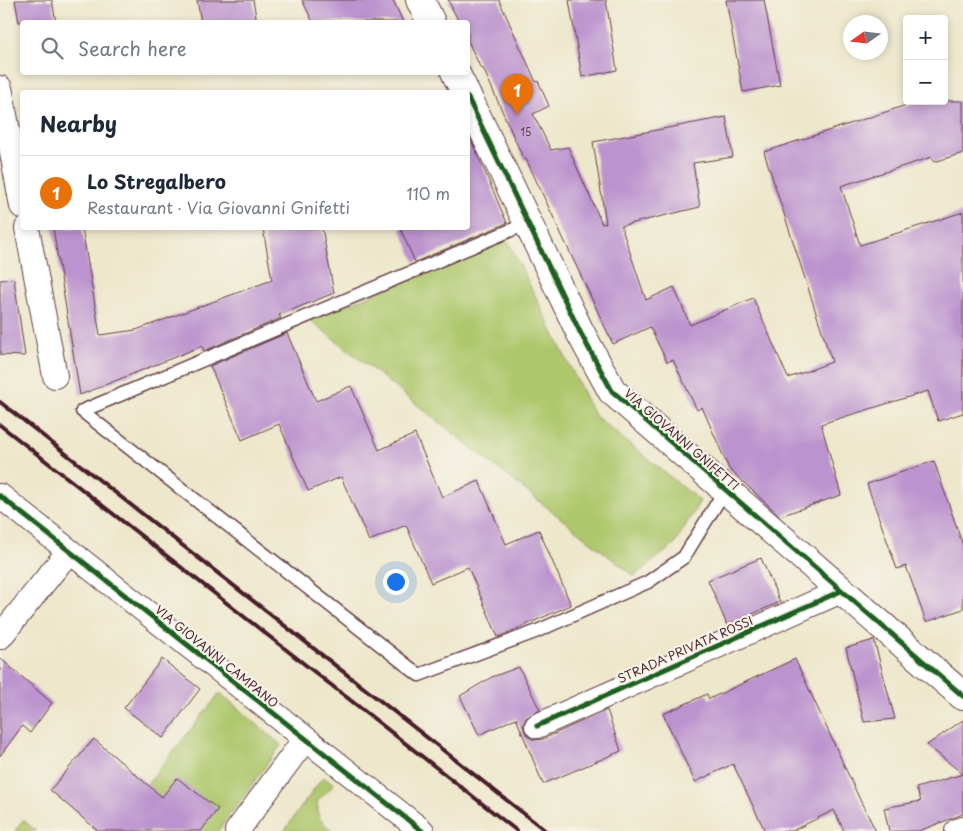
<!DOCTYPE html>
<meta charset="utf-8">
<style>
:root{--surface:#fff;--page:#f2f2f3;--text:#1f2937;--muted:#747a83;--line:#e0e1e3;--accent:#b45309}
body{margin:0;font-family:"Playpen Sans",sans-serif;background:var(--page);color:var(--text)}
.controls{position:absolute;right:15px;top:15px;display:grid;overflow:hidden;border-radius:5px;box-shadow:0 2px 8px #0003}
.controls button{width:45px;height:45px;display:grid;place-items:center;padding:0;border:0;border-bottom:1px solid var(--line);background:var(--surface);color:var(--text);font:25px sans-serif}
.compass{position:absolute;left:843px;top:15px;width:45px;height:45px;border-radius:50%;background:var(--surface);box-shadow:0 2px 8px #0003;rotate:256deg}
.you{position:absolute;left:395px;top:581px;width:18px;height:18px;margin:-12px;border:4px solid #fff;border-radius:50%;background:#1a73e8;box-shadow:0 0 0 8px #1a73e833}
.badge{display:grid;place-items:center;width:32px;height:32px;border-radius:50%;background:var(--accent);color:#fff;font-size:16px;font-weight:700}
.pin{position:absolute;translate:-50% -41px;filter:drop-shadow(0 1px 2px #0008)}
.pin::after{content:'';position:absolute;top:26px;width:18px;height:15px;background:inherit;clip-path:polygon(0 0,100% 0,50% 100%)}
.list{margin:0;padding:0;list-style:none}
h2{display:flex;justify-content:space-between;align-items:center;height:65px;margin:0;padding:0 20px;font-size:21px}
h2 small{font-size:16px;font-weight:400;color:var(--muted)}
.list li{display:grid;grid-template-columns:32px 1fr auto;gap:15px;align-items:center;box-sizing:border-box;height:75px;padding:0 20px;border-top:1px solid var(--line)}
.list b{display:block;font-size:19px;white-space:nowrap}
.list p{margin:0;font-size:16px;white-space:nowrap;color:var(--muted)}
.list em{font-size:16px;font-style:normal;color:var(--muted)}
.icon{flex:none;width:28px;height:28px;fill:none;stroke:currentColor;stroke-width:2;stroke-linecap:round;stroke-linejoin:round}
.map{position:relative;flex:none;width:963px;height:831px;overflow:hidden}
.search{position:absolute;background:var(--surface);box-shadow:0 2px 8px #0003;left:20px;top:20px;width:450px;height:55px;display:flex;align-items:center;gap:12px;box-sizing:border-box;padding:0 18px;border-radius:5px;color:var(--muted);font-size:19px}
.panel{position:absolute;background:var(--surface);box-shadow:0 2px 8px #0003;left:20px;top:90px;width:450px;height:140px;border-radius:5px}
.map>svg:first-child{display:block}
</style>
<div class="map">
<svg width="963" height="831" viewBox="0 0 963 831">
<rect width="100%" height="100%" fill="#f7f3e8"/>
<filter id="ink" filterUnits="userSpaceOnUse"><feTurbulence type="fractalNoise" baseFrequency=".02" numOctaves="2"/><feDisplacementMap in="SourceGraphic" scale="10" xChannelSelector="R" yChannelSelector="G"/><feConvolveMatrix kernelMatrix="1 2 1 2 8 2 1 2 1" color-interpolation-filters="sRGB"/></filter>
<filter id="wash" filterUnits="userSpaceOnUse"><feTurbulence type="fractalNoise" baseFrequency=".0096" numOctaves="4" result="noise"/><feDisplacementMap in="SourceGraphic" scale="20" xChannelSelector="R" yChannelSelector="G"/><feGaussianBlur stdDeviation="1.12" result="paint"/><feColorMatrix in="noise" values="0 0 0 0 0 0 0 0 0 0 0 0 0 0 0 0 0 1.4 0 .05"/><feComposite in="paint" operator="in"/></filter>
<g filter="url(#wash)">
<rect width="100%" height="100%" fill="#ede7cb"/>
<path fill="#aec76c" stroke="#7c734c" d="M507,239L594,415L700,501L674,545L634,576L310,320Z
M220,693L281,745L218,831H110Z
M323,777L334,784L317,802L319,818L332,831H284Z
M23,820L36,831H15Z"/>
<g id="blocks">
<path fill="#bb93ce" d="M15,0H52L56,22H19Z
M197,0H253L257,22H201Z
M302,0H393L403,22H313Z
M448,0H499L536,82L538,81L549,106L533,114L551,150L568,147L602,224L606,223L593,142L726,117L733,157L693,163L700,207L621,226L646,300L674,287L690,325L753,298L788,378L832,362L764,152L919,101H963V153L934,162L932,157L841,186L860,245L963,212V413L938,421L928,391L821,424L841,495L780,516L729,469L702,407L697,410L673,360L667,362L650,327L613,344L526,159L524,160L483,68L481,69L468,41V22H459Z
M569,0H606L617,70L582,77Z
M726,0H764L780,85L743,92Z
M468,133L507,223L415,262L400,228H468Z
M53,228H82L100,335L136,330L272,280L263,228H322L334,293L279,315L281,318L204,351L202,346L80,395Z
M14,279L25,356L0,355V280Z
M287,333L316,401L351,386L379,450L415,434L442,497L479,481L506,544L539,530L571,605L498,637L468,567L431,583L406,525L369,541L341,477L308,491L279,424L242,440L210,366Z
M934,461L963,546V609L926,622L906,566L897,569L867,484Z
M761,558L780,602L727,625L708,580Z
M874,640L895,719L864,722L846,648Z
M0,658L52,703L30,733L22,726L0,756Z
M162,659L200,689L163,738L124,708Z
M795,659L861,802L876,831H844L834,810L792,831H765L733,764L695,782L663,714L707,694L709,699Z
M519,667L540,710L526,718L523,725L525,732L529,737L535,740L543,739L607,710L621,751L543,784L516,718L479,735L460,696L492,677Z
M963,720V814L919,831H889L884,808L921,801L916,788L963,774L927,745Z
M94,739L162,797L177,778L218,809L201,831H98L50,790Z"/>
</g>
</g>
<g filter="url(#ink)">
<use href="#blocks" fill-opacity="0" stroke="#623d43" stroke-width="1"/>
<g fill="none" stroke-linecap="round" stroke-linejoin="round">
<g stroke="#623d43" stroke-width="15">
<path id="service" d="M528,223L82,411L419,675L535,632L648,582L684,557L725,490"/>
</g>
<g stroke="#623d43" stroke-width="26">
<path id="minor" d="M0,88L22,206
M27,228L55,376
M0,496L422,831
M0,637L69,551
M537,726L841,591
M237,831L305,739
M957,831L963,829"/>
</g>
<g stroke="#623d43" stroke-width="30">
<path id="tertiary" d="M420,0L431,22
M455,72L465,92
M468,98L580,332L612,391L963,696"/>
</g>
<use href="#service" stroke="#fff" stroke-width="12"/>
<use href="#minor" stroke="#fff" stroke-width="24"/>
<use href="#tertiary" stroke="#fff" stroke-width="28"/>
<path stroke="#4a1f2b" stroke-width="4" d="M0,402L546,831
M0,425L517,831"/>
<g stroke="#f7f3e8" stroke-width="8">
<path id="cycleway" d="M468,98L580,332L612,391L963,696
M0,496L422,831
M537,726L841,591"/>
</g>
<use href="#cycleway" stroke="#1b5e20" stroke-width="5"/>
</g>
</g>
<g text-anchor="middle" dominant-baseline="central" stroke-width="4.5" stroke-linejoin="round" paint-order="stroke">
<g font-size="10" fill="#663c54">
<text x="526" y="131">15</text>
</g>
<g font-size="12" fill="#4a1f2b" stroke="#f7f3e8">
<text transform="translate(682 439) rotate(41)">VIA GIOVANNI GNIFETTI</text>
<text transform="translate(685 649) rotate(-24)">STRADA PRIVATA ROSSI</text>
<text transform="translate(217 656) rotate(39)">VIA GIOVANNI CAMPANO</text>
</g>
</g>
</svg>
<div class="controls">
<button>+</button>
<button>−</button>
</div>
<svg class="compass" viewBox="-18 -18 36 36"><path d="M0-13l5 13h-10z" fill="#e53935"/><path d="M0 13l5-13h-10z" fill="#747a83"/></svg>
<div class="you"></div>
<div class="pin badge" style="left:517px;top:115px;background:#e8710a">1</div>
<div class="search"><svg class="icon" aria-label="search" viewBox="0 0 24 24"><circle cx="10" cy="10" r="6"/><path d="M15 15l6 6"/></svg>Search here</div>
<section class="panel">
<h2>Nearby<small></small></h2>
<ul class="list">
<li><span class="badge" style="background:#e8710a">1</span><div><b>Lo Stregalbero</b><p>Restaurant · Via Giovanni Gnifetti</p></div><em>110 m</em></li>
</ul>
</section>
</div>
